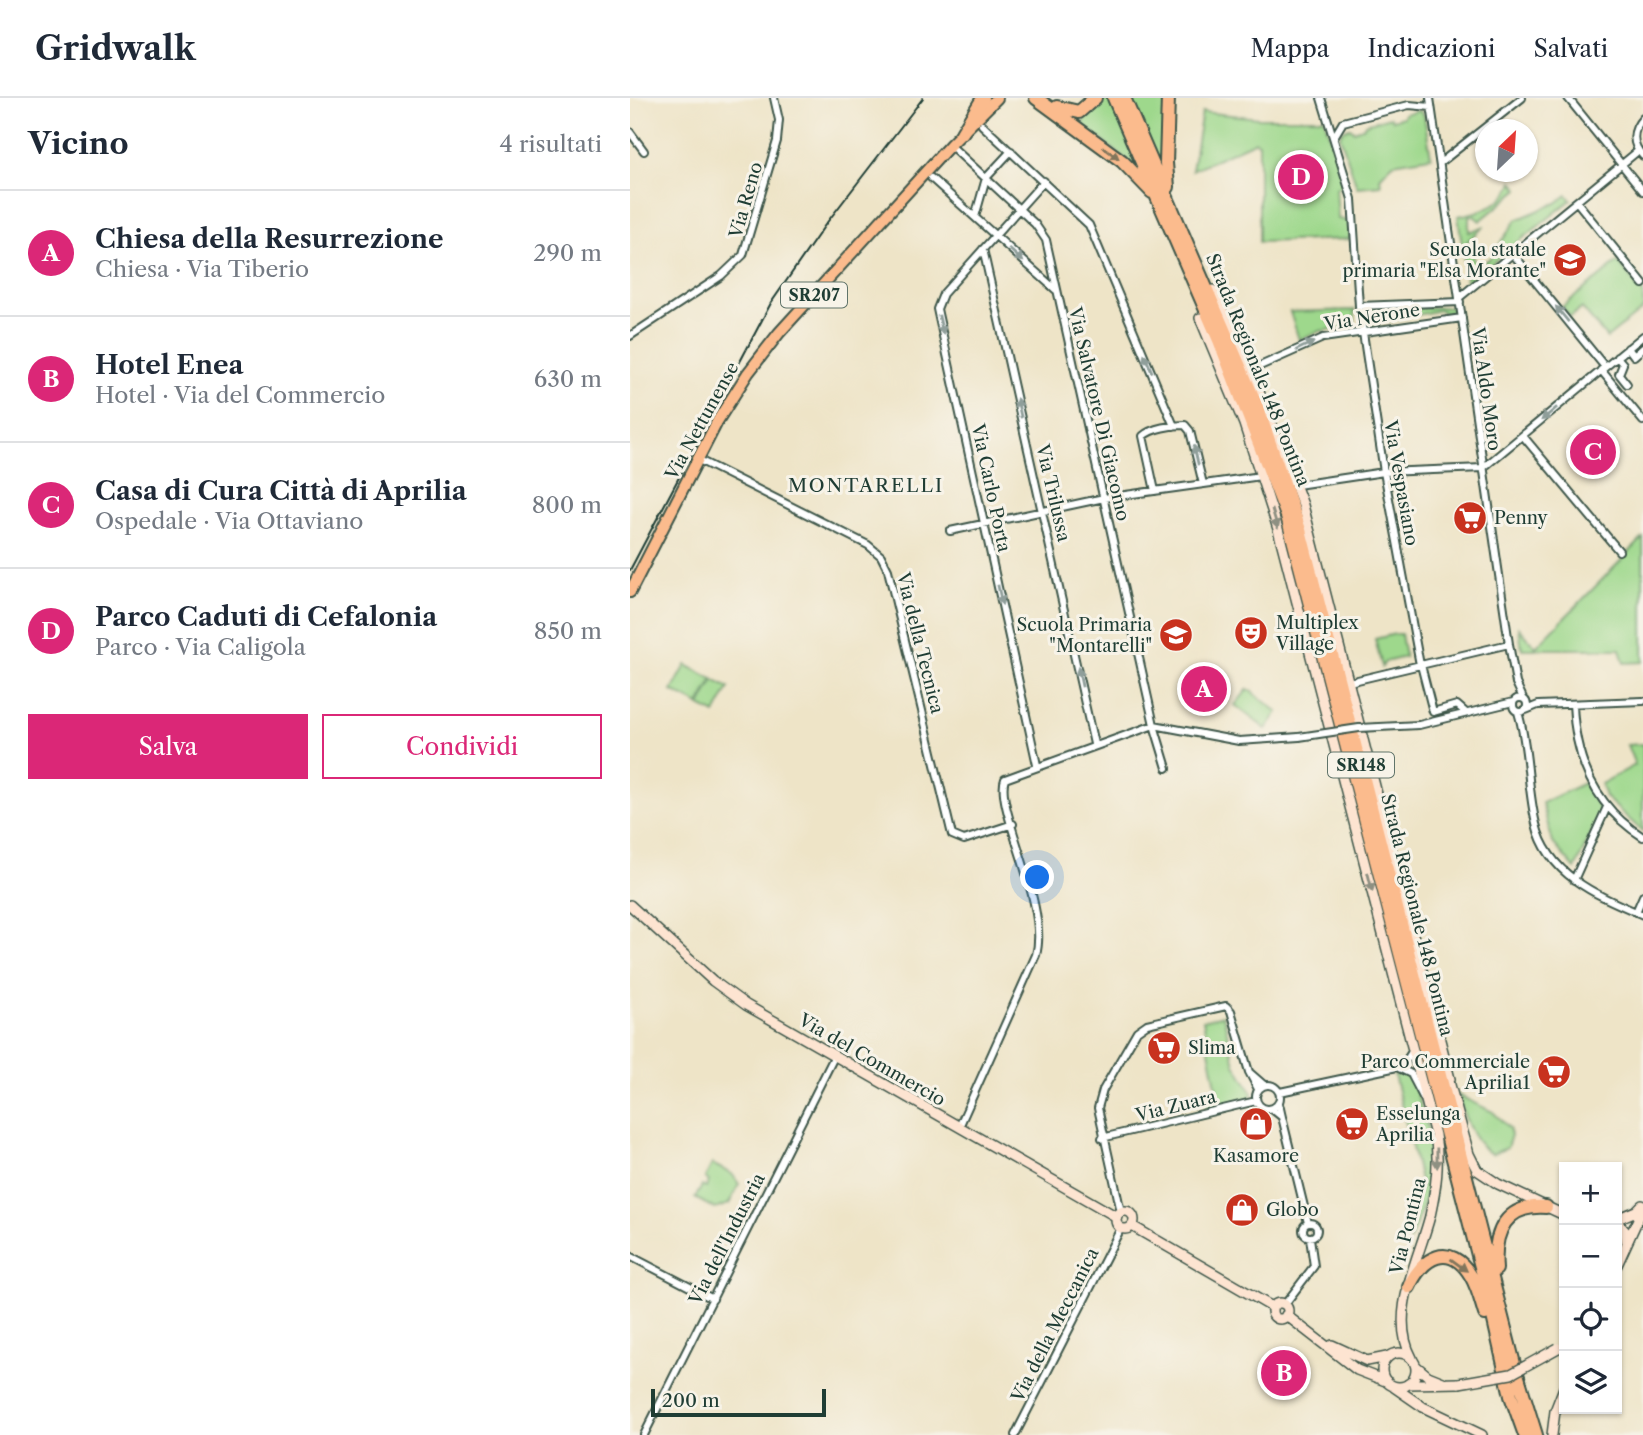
<!DOCTYPE html>
<html lang="it">
<meta charset="utf-8">
<style>
:root{--surface:#fff;--page:#f2f2f3;--text:#1f2937;--muted:#747a83;--line:#e0e1e3;--accent:#db2777}
body{margin:0;font-family:"Libre Caslon Text",serif;background:var(--page);color:var(--text)}
.controls{position:absolute;right:21px;bottom:21px;display:grid;overflow:hidden;border-radius:0px;box-shadow:0 2px 5px #0004}
.controls button{width:63px;height:63px;display:grid;place-items:center;padding:0;border:0;border-bottom:2px solid var(--line);background:var(--surface);color:var(--text);font:35px sans-serif}
.compass{position:absolute;left:845px;top:21px;width:63px;height:63px;border-radius:50%;background:var(--surface);box-shadow:0 2px 5px #0004;rotate:25deg}
.scale{position:absolute;left:21px;bottom:18px;width:175px;box-sizing:border-box;padding-left:7px;border:4px solid #1f3d34;border-top:0;font-size:19px;line-height:24px;white-space:nowrap;color:#1f3d34;-webkit-text-stroke:5px #f7f3e8;paint-order:stroke}
.you{position:absolute;left:408px;top:780px;width:24px;height:24px;margin:-18px;border:5px solid #fff;border-radius:50%;background:#1a73e8;box-shadow:0 0 0 10px #1a73e833}
.badge{display:grid;place-items:center;width:46px;height:46px;border-radius:50%;background:var(--accent);color:#fff;font-size:23px;font-weight:700}
.pin{position:absolute;translate:-50% -50%;border:4px solid #fff;box-shadow:0 2px 7px #0006}
.list{margin:0;padding:0;list-style:none}
h2{display:flex;justify-content:space-between;align-items:center;height:91px;margin:0;padding:0 28px;font-size:30px}
h2 small{font-size:23px;font-weight:400;color:var(--muted)}
.list li{display:grid;grid-template-columns:46px 1fr auto;gap:21px;align-items:center;box-sizing:border-box;height:126px;padding:0 28px;border-top:2px solid var(--line)}
.list b{display:block;font-size:26px;white-space:nowrap}
.list p{margin:0;font-size:23px;white-space:nowrap;color:var(--muted)}
.list em{font-size:23px;font-style:normal;color:var(--muted)}
.actions{display:flex;gap:14px;padding:21px 28px}
.actions a{flex:1;padding:16px 0;border:2px solid var(--accent);border-radius:0px;text-align:center;font-size:24px;color:var(--accent)}
.actions .main{background:var(--accent);color:#fff}
.icon{flex:none;width:38px;height:38px;fill:none;stroke:currentColor;stroke-width:2;stroke-linecap:round;stroke-linejoin:round}
.map{position:relative;flex:none;width:1013px;height:1337px;overflow:hidden}
header{display:flex;align-items:center;gap:42px;box-sizing:border-box;height:98px;padding:0 35px;background:var(--surface);border-bottom:2px solid var(--line)}
header strong{font-size:33px}
nav{display:flex;gap:38px;margin-inline-start:auto;font-size:24px}
main{display:flex}
aside{flex:1;background:var(--surface)}
.map>svg:first-child{display:block}
</style>
<header>
<strong>Gridwalk</strong>
<nav><a>Mappa</a><a>Indicazioni</a><a>Salvati</a></nav>
</header>
<main>
<aside>
<h2>Vicino<small>4 risultati</small></h2>
<ul class="list">
<li><span class="badge">A</span><div><b>Chiesa della Resurrezione</b><p>Chiesa · Via Tiberio</p></div><em>290 m</em></li>
<li><span class="badge">B</span><div><b>Hotel Enea</b><p>Hotel · Via del Commercio</p></div><em>630 m</em></li>
<li><span class="badge">C</span><div><b>Casa di Cura Città di Aprilia</b><p>Ospedale · Via Ottaviano</p></div><em>800 m</em></li>
<li><span class="badge">D</span><div><b>Parco Caduti di Cefalonia</b><p>Parco · Via Caligola</p></div><em>850 m</em></li>
</ul>
<div class="actions"><a class="main">Salva</a><a>Condividi</a></div>
</aside>
<div class="map">
<svg width="1013" height="1337" viewBox="0 0 1013 1337">
<rect width="100%" height="100%" fill="#f7f3e8"/>
<filter id="ink" filterUnits="userSpaceOnUse"><feTurbulence type="fractalNoise" baseFrequency=".0143" numOctaves="2"/><feDisplacementMap in="SourceGraphic" scale="14" xChannelSelector="R" yChannelSelector="G"/><feConvolveMatrix kernelMatrix="1 2 1 2 8 2 1 2 1" color-interpolation-filters="sRGB"/></filter>
<filter id="wash" filterUnits="userSpaceOnUse"><feTurbulence type="fractalNoise" baseFrequency=".00686" numOctaves="4" result="noise"/><feDisplacementMap in="SourceGraphic" scale="28" xChannelSelector="R" yChannelSelector="G"/><feGaussianBlur stdDeviation="1.57" result="paint"/><feColorMatrix in="noise" values="0 0 0 0 0 0 0 0 0 0 0 0 0 0 0 0 0 1.4 0 .05"/><feComposite in="paint" operator="in"/></filter>
<g filter="url(#wash)">
<rect width="100%" height="100%" fill="#eee4c7"/>
<path fill="#9ed88c" stroke="#5e8a60" stroke-width="2" d="M471,0H482L509,71L453,28L454,16L462,12Z
M499,0H538L530,71Z
M789,12L794,17L801,59L763,65L750,79L751,87L727,89L710,38L712,33L720,30L724,33L734,29L735,26L760,19L762,22L773,19L774,16Z
M572,14L629,20H694L715,87L706,90L708,121L719,123L720,141L629,144V46L626,43L562,72Z
M883,83L889,91L850,123L844,118L839,119V134L855,128L837,143L846,168L836,176L828,118C848,115 877,106 883,83Z
M937,97L941,102L837,185L836,179L861,159L886,122L926,105Z
M988,164L1013,195V211L977,240L952,210L940,219L932,209Z
M822,209V214L815,216L810,212L739,227L736,215L739,211Z
M725,212V228L690,233L669,242L660,214Z
M1013,440V564L994,565L990,551H892L889,530L906,549Z
M765,536H771L775,559L755,564L752,569L745,541Z
M56,567L83,581L69,607L42,593Z
M84,582L99,590L85,616L70,608Z
M618,591L648,614L636,631L605,607Z
M1013,646V734L975,699L971,686L1005,667L997,647Z
M954,685L971,713L945,771L923,745L912,705Z
M593,917L605,966L622,994L621,999L577,1011L574,997L587,993L573,922Z
M772,974L783,984L801,1040V1072L794,1105L780,1142L771,1139L785,1110L791,1086L764,977Z
M828,997L863,1014L879,1030L881,1037L877,1050L862,1056C843,1047 833,1016 828,997Z
M82,1066L102,1076L109,1086L99,1106L85,1111L65,1100L72,1088L76,1090L79,1083L75,1080Z"/>
</g>
<g filter="url(#ink)">
<g fill="none" stroke-linecap="round" stroke-linejoin="round">
<g stroke="#3e564a" stroke-width="10">
<path id="street" d="M691,0L722,101L729,208L830,204
M800,0L879,546L886,585L893,600
M938,0L1013,93
M1013,20C1002,32 1001,46 1013,58
M352,27L459,127L544,328
M0,34L14,53
M704,39L713,24L779,7L801,9
M320,47L405,126L416,142L524,627L537,670
M810,65L892,0
M301,80L426,192
M947,104L1013,186
M345,119L356,80L381,53
M353,151L464,646
M883,156L975,269
M830,199L1008,53
M729,208L754,374L790,567
M0,238L91,178L113,157L147,43L149,22L144,0
M998,250L1004,258L1013,250
M987,259L993,266L989,276L997,286
M621,272L693,240L832,220
M971,272L1013,323
M893,338L989,453
M69,362L238,447L251,458L258,472L322,737L334,742L383,726
M667,387L754,374L853,370L1013,238
M525,393L513,338C522,330 542,327 555,327L560,333L573,386
M320,433L474,400L631,378
M791,567L803,614L827,607L835,614
M719,584L879,546
M883 607a7 7 0 1 1 14 0a7 7 0 1 1-14 0Z
M943,606C945,661 965,709 1013,739
M896,612L908,607L1013,603
M888,614C899,650 897,689 906,726C918,778 969,798 1013,817
M789,627L883,604
M407,667L307,211L313,196L414,83
M944,782L977,709
M1006,814L1013,798
M783,952L776,963L767,969L781,976L794,1001
M626 999a12 12 0 1 1 24 0a12 12 0 1 1-24 0Z
M628,991L619,974L634,987
M650,994L767,969
M642,1011L652,1019L649,1006
M652,1019L678,1125
M329,1029L406,857C420,808 364,708 375,681L524,627L609,643L669,639
M472,1040L626,1003
M491,1114L468,1010L473,992L507,933L517,926L596,908L601,913L619,974
M673 1132a7 7 0 1 1 14 0a7 7 0 1 1-14 0Z
M0,1158L83,1201
M655,1206L684,1168L680,1140
M14,1337L205,957
M385,1337L491,1130"/>
</g>
<g stroke="#3e564a" stroke-width="12">
<path id="secondary" d="M583,192L617,263L673,407L820,981
M570,220L614,326L648,431L805,1037C810,1064 806,1091 800,1118C789,1161 758,1217 782,1260
M0,807L83,883L116,907L487,1119
M817,976L839,1056L847,1072L868,1086L934,1117
M486 1122a9 9 0 1 1 18 0a9 9 0 1 1-18 0Z
M987,1121L1006,1113L1012,1107
M987,1124L995,1133L996,1142
M502,1128L642,1209
M987,1167L1013,1110
M642 1213a8 8 0 1 1 16 0a8 8 0 1 1-16 0Z
M656,1217L727,1272L758,1284
M702,1247L737,1263L757,1259
M752 1272a17 17 0 1 1 34 0a17 17 0 1 1-34 0Z
M786,1268L798,1278L813,1284
M778,1286L829,1285
M764,1289L793,1309L852,1337
M922,1337L925,1313L934,1290"/>
</g>
<g stroke="#3e564a" stroke-width="14">
<path id="primary" d="M0,494L88,322L118,275L149,235L320,47L367,0"/>
</g>
<g stroke="#3e564a" stroke-width="16">
<path id="highway" d="M406,0L492,63L522,94
M484,0L589,242L657,418L858,1196L881,1298L895,1337
M494,0L627,308L670,432L884,1266L906,1337
M427,9L449,14L465,0
M332,35L353,0
M538,89L536,65L538,0
M866,1171C863,1133 876,1106 916,1109
M779,1189C792,1159 820,1143 841,1178C848,1190 851,1203 855,1216"/>
</g>
<use href="#street" stroke="#fff" stroke-width="6"/>
<use href="#secondary" stroke="#fde4d1" stroke-width="9"/>
<use href="#primary" stroke="#fbbb8d" stroke-width="10"/>
<use href="#highway" stroke="#fbbb8d" stroke-width="12"/>
<path stroke="#1f3d34" stroke-width="2" d="M0,472L141,205L195,127L293,0"/>
<g stroke="#3e564a" stroke-width="10" stroke-linecap="butt">
<path id="street-bridge" d="M669,639L729,630L789,627"/>
</g>
<g stroke="#3e564a" stroke-width="12" stroke-linecap="butt">
<path id="secondary-bridge" d="M829,1285L881,1276L928,1250"/>
</g>
<use href="#street-bridge" stroke="#fff" stroke-width="6"/>
<use href="#secondary-bridge" stroke="#fde4d1" stroke-width="9"/>
</g>
<defs><path id="oneway-solid" d="M-6-.8H1V-3.2L6.5 0L1 3.2V.8H-6Z" transform="scale(1.75)"/></defs>
<g fill="#82765c">
<use href="#oneway-solid" transform="translate(481 55) rotate(37)"/>
<use href="#oneway-solid" transform="translate(829 1167) rotate(36)"/>
</g>
<g fill="#8f9e9a">
<use href="#oneway-solid" transform="translate(386 157) rotate(42)"/>
<use href="#oneway-solid" transform="translate(932 216) rotate(-129)"/>
<use href="#oneway-solid" transform="translate(311 227) rotate(77)"/>
<use href="#oneway-solid" transform="translate(675 248) rotate(-25)"/>
<use href="#oneway-solid" transform="translate(518 265) rotate(-113)"/>
<use href="#oneway-solid" transform="translate(389 310) rotate(-103)"/>
<use href="#oneway-solid" transform="translate(919 316) rotate(140)"/>
<use href="#oneway-solid" transform="translate(566 357) rotate(-103)"/>
<use href="#oneway-solid" transform="translate(370 497) rotate(78)"/>
<use href="#oneway-solid" transform="translate(450 579) rotate(-102)"/>
</g>
<g fill="#8e9082">
<use href="#oneway-solid" transform="translate(645 421) rotate(73)"/>
<use href="#oneway-solid" transform="translate(740 784) rotate(76)"/>
<use href="#oneway-solid" transform="translate(807 1060) rotate(89)"/>
</g>
</g>
<defs>
<g id="school-disc" transform="scale(1.75)"><circle r="9.5" fill="#c8321e" stroke="#f7f3e8"/><path d="M0-5L7-2L0 1L-7-2ZM-4 1L0 2.5L4 1V4Q0 6-4 4Z" fill="#fff"/></g>
<g id="supermarket-disc" transform="scale(1.75)"><circle r="9.5" fill="#c8321e" stroke="#f7f3e8"/><path d="M-6-5.5h2.5l.6 2H6L4.5 2H-2.5L-4.4-4H-6ZM-1.5 3.2a1.3 1.3 0 1 0 .1 0ZM3 3.2a1.3 1.3 0 1 0 .1 0Z" fill="#fff"/></g>
<g id="theatre-disc" transform="scale(1.75)"><circle r="9.5" fill="#c8321e" stroke="#f7f3e8"/><path d="M-5-5.5Q0-4 5-5.5V0Q5 5 0 6Q-5 5-5 0ZM-3.3-2.5H-1v1.5H-3.3ZM1-2.5H3.3v1.5H1ZM-2.8 1Q0 5.5 2.8 1Z" fill="#fff"/></g>
<g id="shop-disc" transform="scale(1.75)"><circle r="9.5" fill="#c8321e" stroke="#f7f3e8"/><path d="M-5-2.5h2.3a2.7 3.5 0 0 1 5.4 0H5L5.5 6h-11ZM-1.5-2.5h3a1.5 2.3 0 0 0-3 0Z" fill="#fff"/></g>
</defs>
<g fill-rule="evenodd">
<use href="#school-disc" x="940" y="162"/>
<use href="#supermarket-disc" x="840" y="420"/>
<use href="#theatre-disc" x="621" y="535"/>
<use href="#school-disc" x="546" y="537"/>
<use href="#supermarket-disc" x="534" y="950"/>
<use href="#supermarket-disc" x="924" y="974"/>
<use href="#shop-disc" x="626" y="1026"/>
<use href="#supermarket-disc" x="722" y="1026"/>
<use href="#shop-disc" x="612" y="1112"/>
</g>
<g text-anchor="middle" dominant-baseline="central" stroke-width="6" stroke-linejoin="round" paint-order="stroke">
<g fill="#f7f3e8" stroke="#60746a" stroke-width="2">
<rect x="151" y="184.5" width="66" height="25" rx="5"/>
<rect x="698" y="654.5" width="66" height="25" rx="5"/>
</g>
<g font-size="16" font-weight="bold" fill="#1f3d34">
<text x="184" y="197">SR207</text>
<text x="731" y="667">SR148</text>
</g>
<g font-size="18" fill="#1f3d34" stroke="#f7f3e8">
<text transform="translate(116 102) rotate(-74)">Via Reno</text>
<text transform="translate(742 219) rotate(-9)">Via Nerone</text>
<text transform="translate(628 272) rotate(68)">Strada Regionale 148 Pontina</text>
<text transform="translate(856 291) rotate(82)">Via Aldo Moro</text>
<text transform="translate(469 316) rotate(77)">Via Salvatore Di Giacomo</text>
<text transform="translate(72 323) rotate(-61)">Via Nettunense</text>
<text transform="translate(771 385) rotate(80)">Via Vespasiano</text>
<text transform="translate(361 390) rotate(78)">Via Carlo Porta</text>
<text transform="translate(423 395) rotate(77)">Via Trilussa</text>
<text transform="translate(290 545) rotate(76)">Via della Tecnica</text>
<text transform="translate(787 817) rotate(76)">Strada Regionale 148 Pontina</text>
<text transform="translate(242 962) rotate(30)">Via del Commercio</text>
<text transform="translate(546 1008) rotate(-14)">Via Zuara</text>
<text transform="translate(778 1128) rotate(-76)">Via Pontina</text>
<text transform="translate(97 1141) rotate(-63)">Via dell'Industria</text>
<text transform="translate(425 1227) rotate(-63)">Via della Meccanica</text>
</g>
<g font-size="18" fill="#1f3d34" stroke="#f7f3e8" text-anchor="start">
<text x="916" y="152" text-anchor="end">Scuola statale<tspan x="916" dy="21">primaria "Elsa Morante"</tspan></text>
<text x="864" y="420">Penny</text>
<text x="646" y="525">Multiplex<tspan x="646" dy="21">Village</tspan></text>
<text x="522" y="527" text-anchor="end">Scuola Primaria<tspan x="522" dy="21">"Montarelli"</tspan></text>
<text x="558" y="950">Slima</text>
<text x="900" y="964" text-anchor="end">Parco Commerciale<tspan x="900" dy="21">Aprilia1</tspan></text>
<text x="746" y="1016">Esselunga<tspan x="746" dy="21">Aprilia</tspan></text>
<text x="626" y="1058" text-anchor="middle">Kasamore</text>
<text x="636" y="1112">Globo</text>
</g>
<g font-size="19" letter-spacing="2" fill="#1f3d34" stroke="#f7f3e8">
<text x="236" y="387">MONTARELLI</text>
</g>
</g>
</svg>
<div class="controls">
<button>+</button>
<button>−</button>
<button><svg class="icon" aria-label="locate" viewBox="0 0 24 24"><circle cx="12" cy="12" r="6"/><path d="M12 2v4M12 18v4M2 12h4M18 12h4"/></svg></button>
<button><svg class="icon" aria-label="layers" viewBox="0 0 24 24"><path d="M12 4l9 5-9 5-9-5zM3 14l9 5 9-5"/></svg></button>
</div>
<svg class="compass" viewBox="-18 -18 36 36"><path d="M0-13l5 13h-10z" fill="#e53935"/><path d="M0 13l5-13h-10z" fill="#747a83"/></svg>
<div class="scale">200 m</div>
<div class="you"></div>
<div class="pin badge" style="left:574px;top:591px">A</div>
<div class="pin badge" style="left:654px;top:1275px">B</div>
<div class="pin badge" style="left:963px;top:354px">C</div>
<div class="pin badge" style="left:671px;top:79px">D</div>
</div>
</main>
